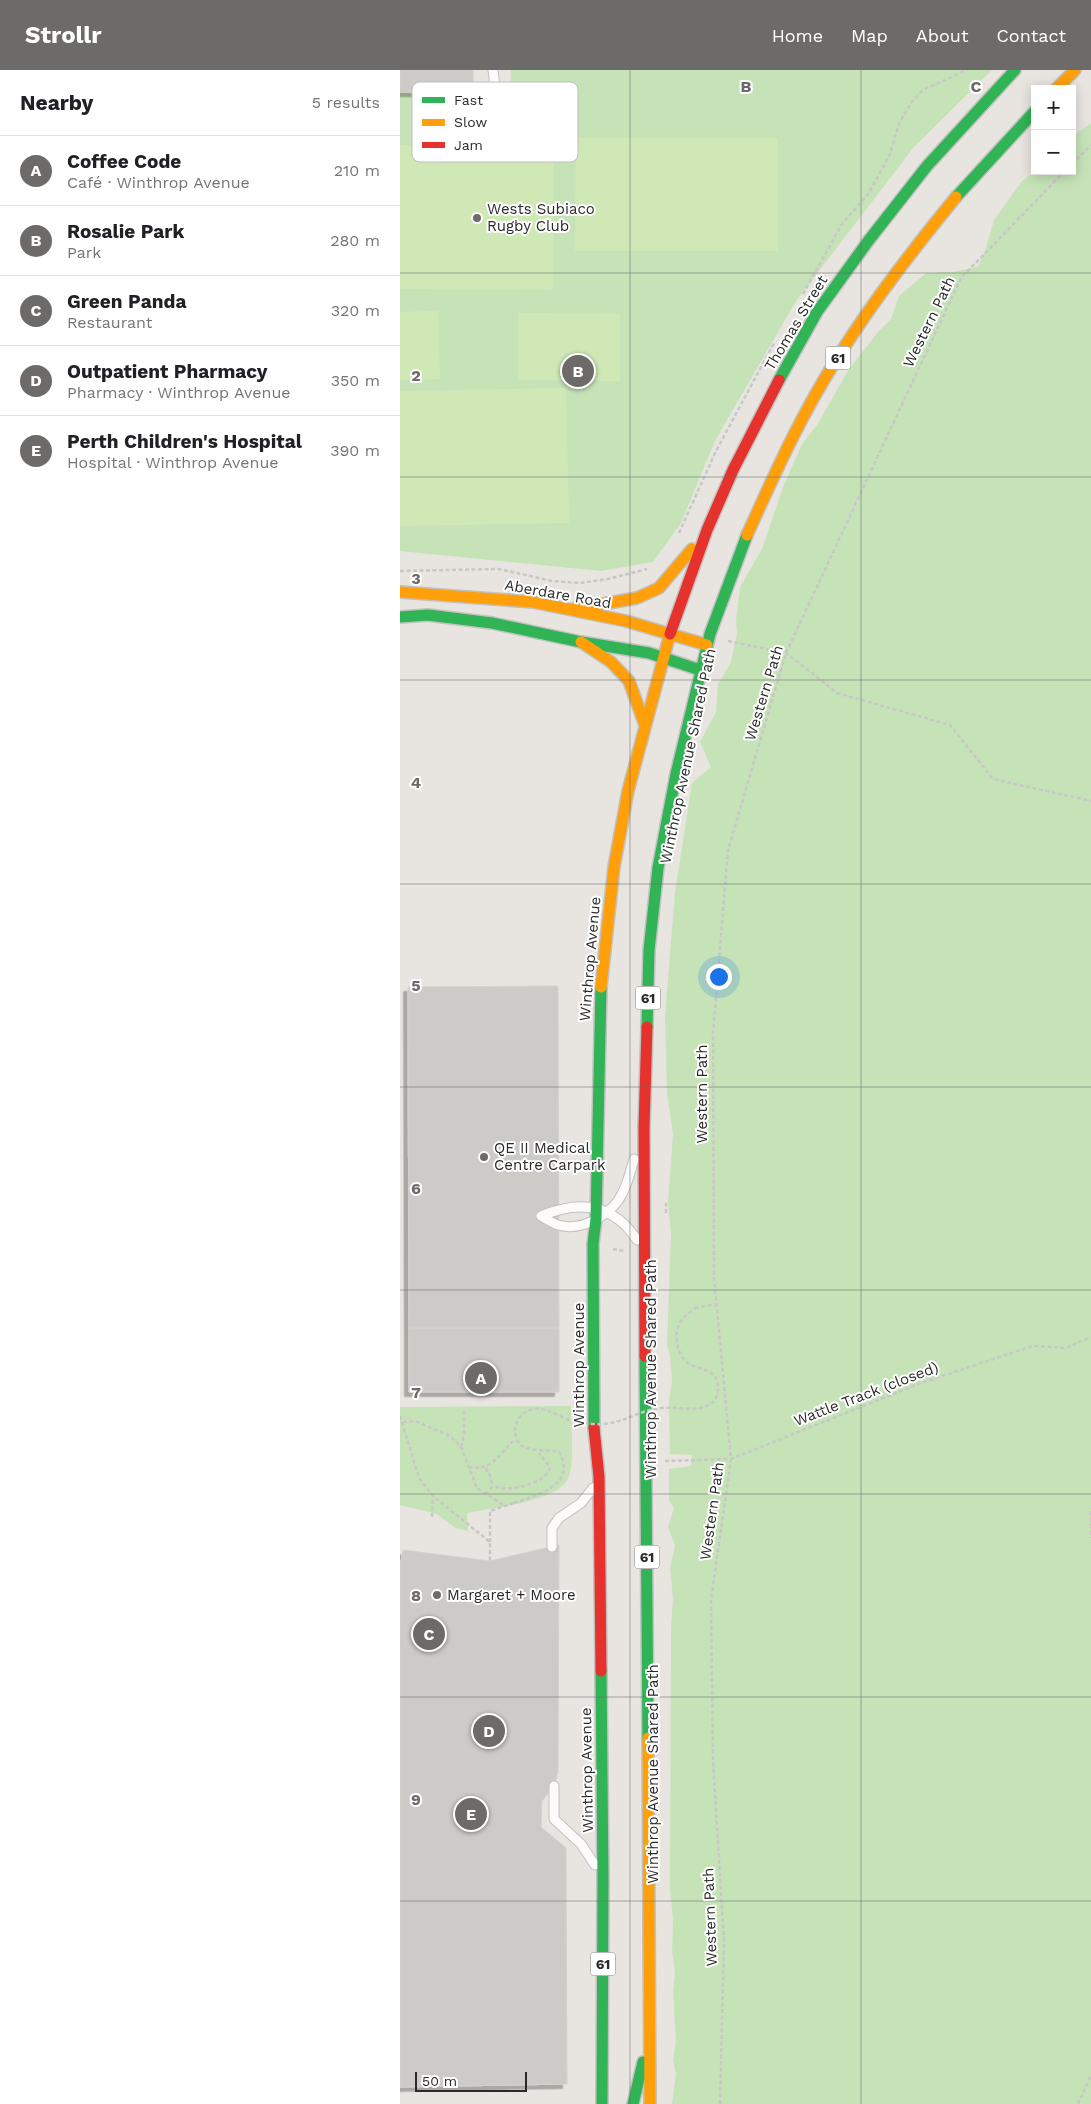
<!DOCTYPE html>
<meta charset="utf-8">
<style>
:root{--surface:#fff;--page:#f2f2f2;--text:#202124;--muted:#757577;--line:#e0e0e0;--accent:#6c6b6a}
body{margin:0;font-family:"Work Sans",sans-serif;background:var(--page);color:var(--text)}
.controls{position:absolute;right:15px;top:15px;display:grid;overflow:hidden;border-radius:0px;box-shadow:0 2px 12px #0003}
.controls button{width:45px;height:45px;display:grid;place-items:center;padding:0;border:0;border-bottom:1px solid var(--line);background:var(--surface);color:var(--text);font:25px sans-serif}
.scale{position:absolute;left:15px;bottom:12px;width:112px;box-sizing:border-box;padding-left:5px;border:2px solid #2a2a2a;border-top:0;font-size:14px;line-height:18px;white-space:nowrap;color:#2a2a2a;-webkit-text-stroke:4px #fff;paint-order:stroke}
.you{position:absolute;left:318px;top:906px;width:18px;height:18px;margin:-12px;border:4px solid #fff;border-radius:50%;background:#1a73e8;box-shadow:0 0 0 8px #1a73e833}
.badge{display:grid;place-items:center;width:32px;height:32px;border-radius:50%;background:var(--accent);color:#fff;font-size:16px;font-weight:700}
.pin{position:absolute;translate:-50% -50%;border:2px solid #fff;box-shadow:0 1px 5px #0006}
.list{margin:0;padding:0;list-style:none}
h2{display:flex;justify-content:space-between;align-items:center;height:65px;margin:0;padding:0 20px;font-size:21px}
h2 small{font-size:16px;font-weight:400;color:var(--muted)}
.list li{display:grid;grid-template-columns:32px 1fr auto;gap:15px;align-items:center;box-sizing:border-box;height:70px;padding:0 20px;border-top:1px solid var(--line)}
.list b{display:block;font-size:19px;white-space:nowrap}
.list p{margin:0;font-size:16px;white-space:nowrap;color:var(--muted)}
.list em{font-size:16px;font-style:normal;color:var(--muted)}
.map{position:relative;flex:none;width:691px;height:2034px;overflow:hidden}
header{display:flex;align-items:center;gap:30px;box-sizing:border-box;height:70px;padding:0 25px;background:var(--accent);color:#fff}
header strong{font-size:24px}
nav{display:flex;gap:28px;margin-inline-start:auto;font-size:18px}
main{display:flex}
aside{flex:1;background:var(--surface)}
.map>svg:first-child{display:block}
</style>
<header>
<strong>Strollr</strong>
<nav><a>Home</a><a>Map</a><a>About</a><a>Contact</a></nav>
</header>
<main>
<aside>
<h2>Nearby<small>5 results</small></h2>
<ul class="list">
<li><span class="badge">A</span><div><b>Coffee Code</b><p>Café · Winthrop Avenue</p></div><em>210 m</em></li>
<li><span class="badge">B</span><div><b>Rosalie Park</b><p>Park</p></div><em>280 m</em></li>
<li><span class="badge">C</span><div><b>Green Panda</b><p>Restaurant</p></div><em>320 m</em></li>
<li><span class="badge">D</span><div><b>Outpatient Pharmacy</b><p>Pharmacy · Winthrop Avenue</p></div><em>350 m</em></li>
<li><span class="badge">E</span><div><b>Perth Children's Hospital</b><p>Hospital · Winthrop Avenue</p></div><em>390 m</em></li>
</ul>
</aside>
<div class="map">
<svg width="691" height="2034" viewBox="0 0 691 2034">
<defs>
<filter id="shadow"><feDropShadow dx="-4.5" dy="4.5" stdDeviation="0" flood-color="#0004"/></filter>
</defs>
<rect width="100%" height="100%" fill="#e8e5e0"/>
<path fill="#c6e3b8" d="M111,0H592L514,77L396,231L315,371L281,453L253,492L201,501L0,481V23L110,25Z
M691,53V2034H272L276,2004L273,1991L276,1971L273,1922L275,1902L272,1882L273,1850L270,1819L271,1556L273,1529L270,1497L275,1476L268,1457L274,1438L269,1430V1399L291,1396L292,1385L270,1384L269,1331L272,1311L270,1285L267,1276L271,1164L268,1132L273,1064L267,1023L265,946L275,822L292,713L311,697L300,672L316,642L318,614L331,592L337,563L336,550L340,517L362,479L383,417L402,374L417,355L449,299L478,262L491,249L499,226L526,203L552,202L578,197L585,181L594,150L622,111L635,101H672V67Z
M171,1336C171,1353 175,1395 168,1409C156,1432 91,1438 67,1443L68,1461L55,1458L37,1444L0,1435V1337Z"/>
<path fill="#d0e8b6" d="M176,68H378V181H175Z
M0,75L154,76L153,220L0,219Z
M38,241L40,309L0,310V242Z
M118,243L220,244V311L118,310Z
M166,318L169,453L0,456V321Z"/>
<path fill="#cdcbc7" stroke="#d3d1cc" filter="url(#shadow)" d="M0,0H73V23L0,22Z
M158,916L159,1258H9L8,917Z
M9,1258H159V1322H9Z
M159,1475L158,1702L154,1716L142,1731L141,1757L166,1778L167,2014L0,2017V1498L3,1480L90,1491Z"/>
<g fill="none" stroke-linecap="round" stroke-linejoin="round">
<g stroke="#c2c1c1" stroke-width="11">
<path id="lane" d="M93,0L97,32
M141,1146C146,1149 152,1153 158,1155C183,1162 213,1144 223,1122C228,1112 231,1100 234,1089
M141,1146C179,1130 213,1133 237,1170
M152,1477V1458L159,1448L181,1433L193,1418
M154,1716V1749L181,1774L195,1795"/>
</g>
<g stroke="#c2c1c1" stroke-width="14">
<path id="fast" d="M556,127L635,41
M379,310L417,242L469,170L527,96L615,0
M0,547L28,545L92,553L181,572L249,583L300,600
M247,957L249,880L258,798L276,704L310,564L347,465
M245,1286L248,1668
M194,1358L193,1174L196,1149L201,917
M201,1601L203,1808L202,2034
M233,2034L243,1992"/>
</g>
<g stroke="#c2c1c1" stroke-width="14">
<path id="slow" d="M656,19L675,0
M347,465C364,428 380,391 399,355C441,273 498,198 556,127
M0,522L133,532L226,551L307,575
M174,539L237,528L259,518L292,479
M181,572L211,592L229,611L245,655
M201,917L214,797L228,721L270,564
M248,1668L250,2034"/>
</g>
<g stroke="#c2c1c1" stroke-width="14">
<path id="jam" d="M270,564L307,460L333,400L379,310
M245,1286L244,1058L247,957
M194,1358L199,1407L201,1601"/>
</g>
<path stroke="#c8c7c7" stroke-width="2.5" stroke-dasharray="4 2.5" stroke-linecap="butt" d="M672,94L691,75
M403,224L442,154L469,123L490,84L499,54L511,33L523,20L567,0
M279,463L316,381L374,273
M0,501L99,499L152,511L180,513L208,509L247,499
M328,571L386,583L437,623L550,655L593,709L691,731
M266,1143V1131
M213,1179L225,1181
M295,1238L315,1234
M0,1346L19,1408L33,1426L90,1472V1491
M3,1352L15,1351L50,1366L61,1377L77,1418L105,1436
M61,1377L64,1365V1338
M265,1391L331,1389L521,1313L633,1276L666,1278L691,1267
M68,1397C93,1401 97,1386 113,1371
M86,1398L91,1408L92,1417
M85,1424L92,1417C99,1417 106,1419 113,1418C125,1417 148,1410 150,1397L139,1383
M691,1441V1468
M32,1447L33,1426
M90,1472V1441L114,1433
M320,2034L324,1872L313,1691L311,1530L331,1389L314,1207L313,963L328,780L386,583L561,208L665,101
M678,2034L691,2005"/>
<use href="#lane" stroke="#fcfbfa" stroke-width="9"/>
<use href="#fast" stroke="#30b455" stroke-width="11"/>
<use href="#slow" stroke="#ff9f0a" stroke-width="11"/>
<use href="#jam" stroke="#e5322d" stroke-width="11"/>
<path stroke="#c8c7c7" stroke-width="2.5" stroke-dasharray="4 2.5" stroke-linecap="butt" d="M114,1433C137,1425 178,1415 159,1382C146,1378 119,1384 116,1367C115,1361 114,1357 117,1352C119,1345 127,1340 134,1339C147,1337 161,1348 174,1352C180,1353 186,1353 193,1354C223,1356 236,1340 262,1338C277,1336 303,1344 314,1331C317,1327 318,1322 318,1317C317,1298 299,1301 288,1293C276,1284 273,1263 281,1251C284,1246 291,1242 295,1238"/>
</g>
<path fill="none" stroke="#6c6b6a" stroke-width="1" stroke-opacity="0.55" d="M230,0V2034M461,0V2034M0,203H691M0,407H691M0,610H691M0,814H691M0,1017H691M0,1220H691M0,1424H691M0,1627H691M0,1831H691"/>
<g fill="#6c6b6a" stroke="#fff" stroke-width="2">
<circle cx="77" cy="148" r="5"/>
<circle cx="84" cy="1087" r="5"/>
<circle cx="37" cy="1525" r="5"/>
</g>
<g text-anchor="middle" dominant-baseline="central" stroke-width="4" stroke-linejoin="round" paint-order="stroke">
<g fill="#fff" stroke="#6a6a6a" stroke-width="1">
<rect x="425.5" y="276.5" width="25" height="23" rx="4"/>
<rect x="235.5" y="916.5" width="25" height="23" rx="4"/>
<rect x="234.5" y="1475.5" width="25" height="23" rx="4"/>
<rect x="190.5" y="1882.5" width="25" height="23" rx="4"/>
</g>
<g font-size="14" font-weight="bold" fill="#2a2a2a">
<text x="438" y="288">61</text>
<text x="248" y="928">61</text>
<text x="247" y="1487">61</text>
<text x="203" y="1894">61</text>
</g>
<g font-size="15" fill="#2a2a2a" stroke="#fff" text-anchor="start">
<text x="87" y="139">Wests Subiaco<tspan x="87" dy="17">Rugby Club</tspan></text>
<text x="94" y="1078">QE II Medical<tspan x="94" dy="17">Centre Carpark</tspan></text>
<text x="47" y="1525">Margaret + Moore</text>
</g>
<g font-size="15" fill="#2a2a2a" stroke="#fff">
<text transform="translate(529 252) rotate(-64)">Western Path</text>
<text transform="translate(396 253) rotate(-59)">Thomas Street</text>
<text transform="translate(158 524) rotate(10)">Aberdare Road</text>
<text transform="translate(364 623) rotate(-73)">Western Path</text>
<text transform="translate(288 686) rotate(-78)">Winthrop Avenue Shared Path</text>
<text transform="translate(190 889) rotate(-85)">Winthrop Avenue</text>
<text transform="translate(302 1024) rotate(-90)">Western Path</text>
<text transform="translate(179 1295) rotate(-90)">Winthrop Avenue</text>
<text transform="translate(251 1299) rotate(-90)">Winthrop Avenue Shared Path</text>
<text transform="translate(466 1324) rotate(-21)">Wattle Track (closed)</text>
<text transform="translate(312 1441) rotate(-82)">Western Path</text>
<text transform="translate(187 1700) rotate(-91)">Winthrop Avenue</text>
<text transform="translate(253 1704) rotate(-90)">Winthrop Avenue Shared Path</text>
<text transform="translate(310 1847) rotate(-92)">Western Path</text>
</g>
</g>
<rect x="12" y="12" width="166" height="80" rx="8" fill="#fff" stroke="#bfbfbf" stroke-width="1"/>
<rect x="22" y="27" width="23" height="6" fill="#30b455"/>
<rect x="22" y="49" width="23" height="7" fill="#ff9f0a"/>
<rect x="22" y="72" width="23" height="6" fill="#e5322d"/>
<g font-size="14" fill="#2a2a2a">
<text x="54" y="35">Fast</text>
<text x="54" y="57">Slow</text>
<text x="54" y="80">Jam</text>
</g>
<g font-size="16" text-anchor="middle" font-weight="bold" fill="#6c6b6a" stroke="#fff" stroke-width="4" stroke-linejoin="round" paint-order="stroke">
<text x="346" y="22">B</text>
<text x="576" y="22">C</text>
<text x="16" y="311">2</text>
<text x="16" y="514">3</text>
<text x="16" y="718">4</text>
<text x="16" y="921">5</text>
<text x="16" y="1124">6</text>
<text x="16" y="1328">7</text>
<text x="16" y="1531">8</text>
<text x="16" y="1735">9</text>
</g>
</svg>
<div class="controls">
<button>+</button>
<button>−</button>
</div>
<div class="scale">50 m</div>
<div class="you"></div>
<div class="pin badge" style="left:81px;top:1308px">A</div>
<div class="pin badge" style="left:178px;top:301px">B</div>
<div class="pin badge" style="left:29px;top:1564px">C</div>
<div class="pin badge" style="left:89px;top:1661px">D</div>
<div class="pin badge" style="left:71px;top:1744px">E</div>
</div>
</main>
